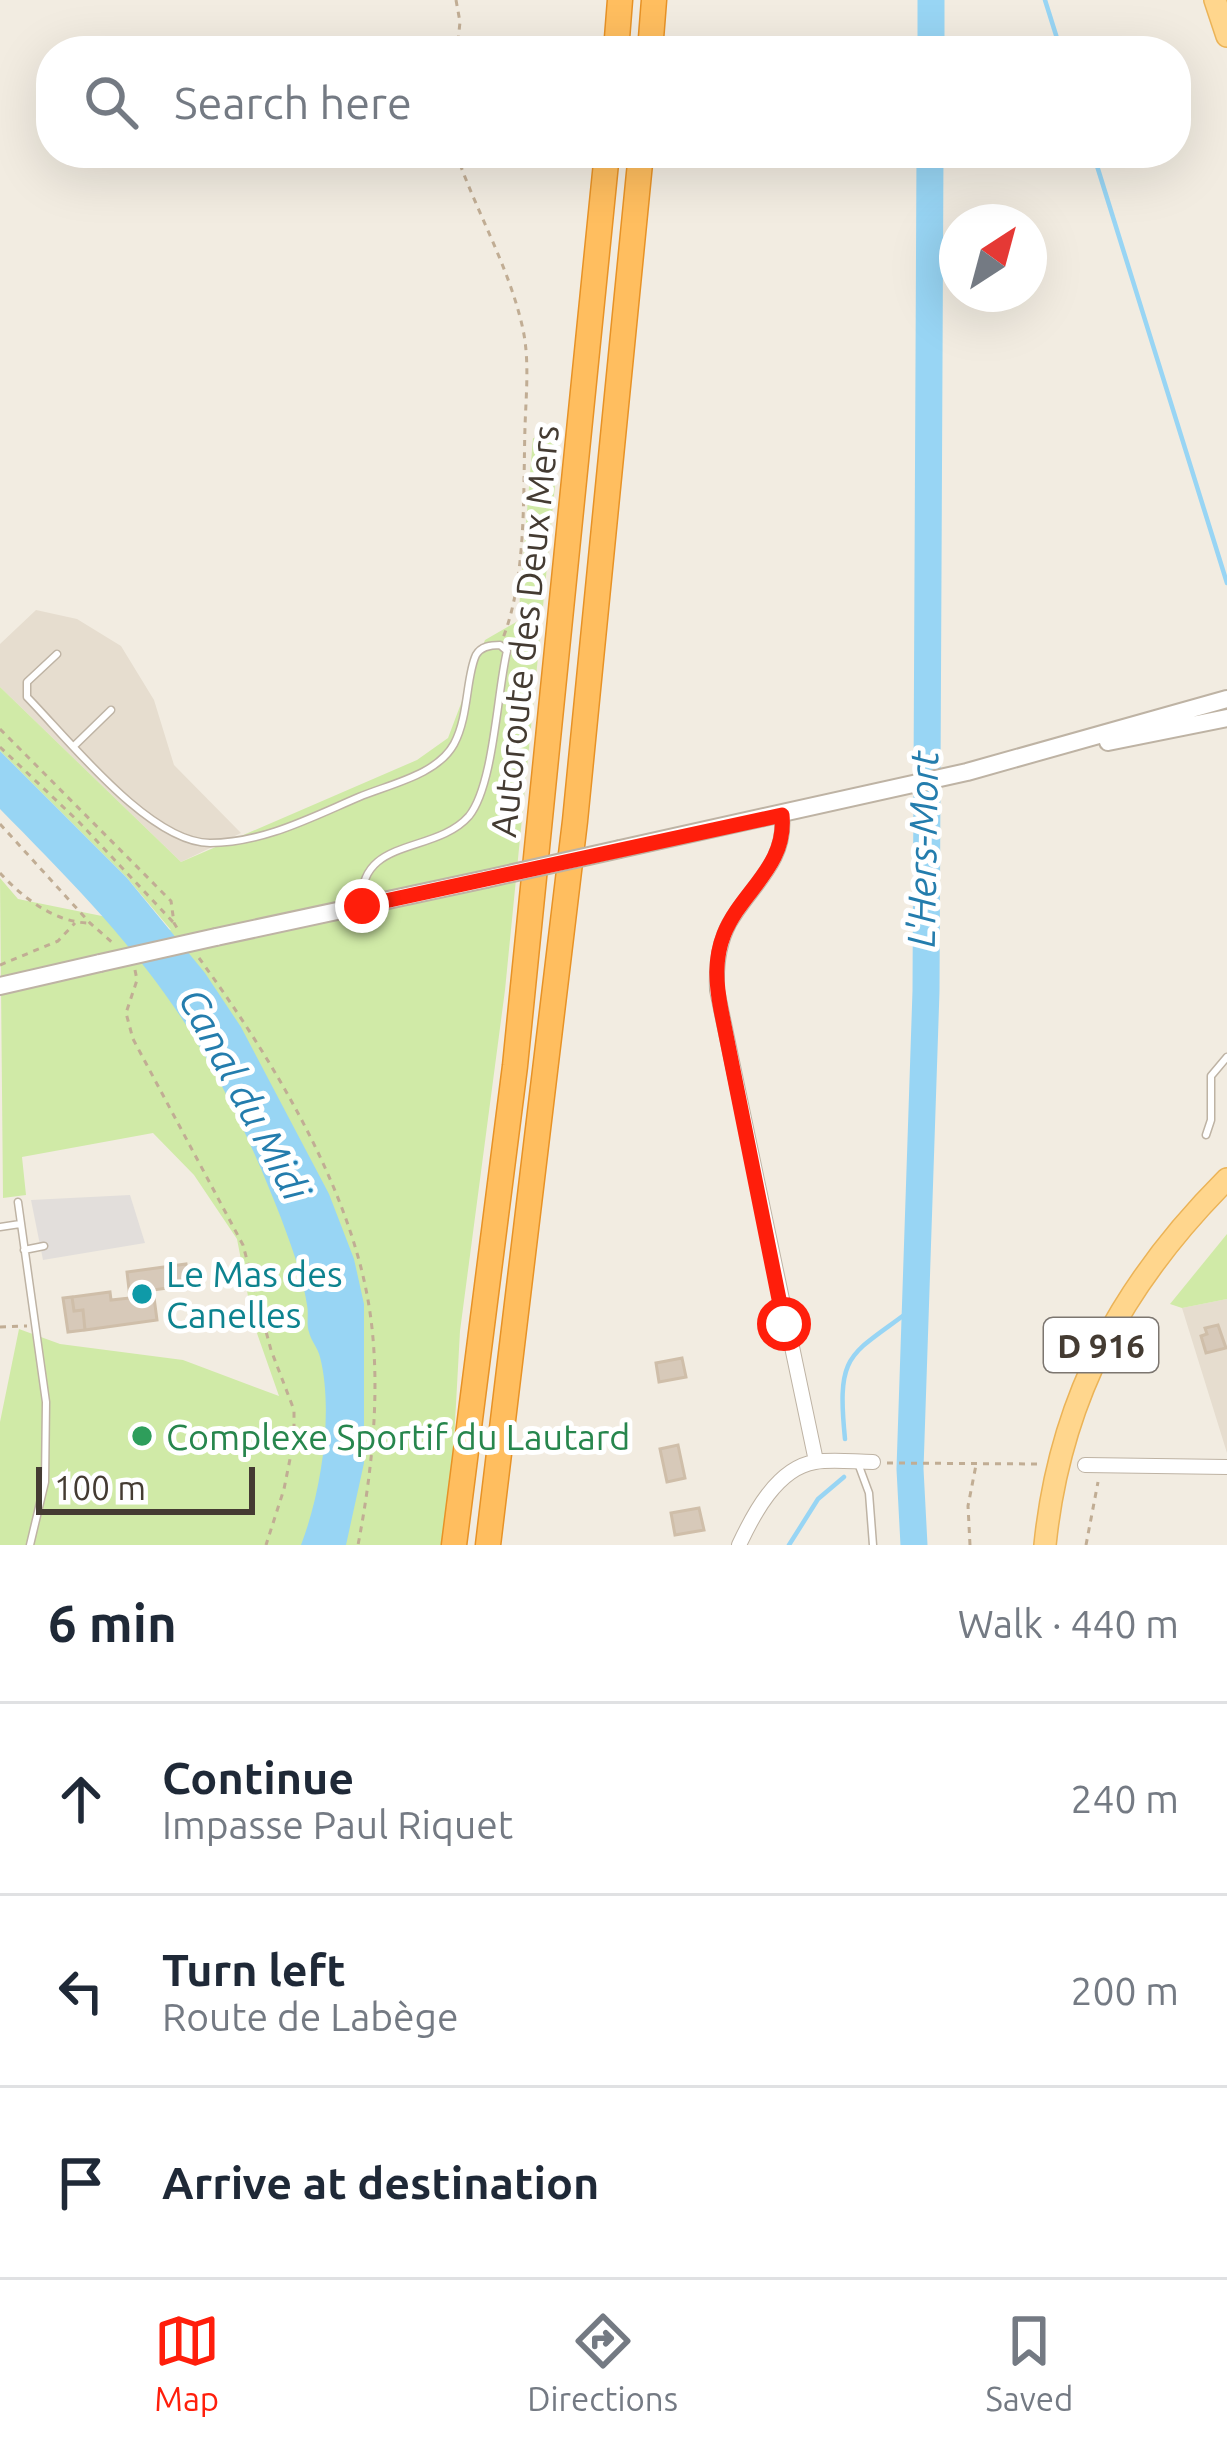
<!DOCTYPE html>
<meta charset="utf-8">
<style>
:root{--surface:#fff;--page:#f2f2f3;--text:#1f2937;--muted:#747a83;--line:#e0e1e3;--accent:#ff1e0b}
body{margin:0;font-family:Ubuntu,sans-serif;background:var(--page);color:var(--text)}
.compass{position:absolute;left:939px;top:204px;width:108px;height:108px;border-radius:50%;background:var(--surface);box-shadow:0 12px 48px #0002;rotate:36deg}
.scale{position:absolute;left:36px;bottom:30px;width:219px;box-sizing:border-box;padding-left:12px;border:6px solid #443b32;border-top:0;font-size:33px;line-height:42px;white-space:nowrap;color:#443b32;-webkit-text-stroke:9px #fff;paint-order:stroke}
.stop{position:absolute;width:36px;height:36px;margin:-27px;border:9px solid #ff1e0b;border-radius:50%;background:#fff}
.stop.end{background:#ff1e0b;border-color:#fff;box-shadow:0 3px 12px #0008}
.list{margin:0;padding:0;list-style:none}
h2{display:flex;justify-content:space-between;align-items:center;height:156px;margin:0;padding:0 48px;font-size:51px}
h2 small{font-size:39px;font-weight:400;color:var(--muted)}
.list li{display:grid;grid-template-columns:78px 1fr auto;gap:36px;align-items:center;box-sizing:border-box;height:192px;padding:0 48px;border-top:3px solid var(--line)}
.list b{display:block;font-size:45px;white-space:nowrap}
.list p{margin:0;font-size:39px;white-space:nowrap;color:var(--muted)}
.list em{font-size:39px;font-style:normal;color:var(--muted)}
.icon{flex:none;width:66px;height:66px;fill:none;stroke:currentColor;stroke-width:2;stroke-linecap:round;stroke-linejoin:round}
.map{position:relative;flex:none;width:1227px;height:1545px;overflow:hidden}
.search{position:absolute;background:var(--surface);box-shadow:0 12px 48px #0002;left:36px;right:36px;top:36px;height:132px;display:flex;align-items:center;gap:30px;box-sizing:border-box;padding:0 42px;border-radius:48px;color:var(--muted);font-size:45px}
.sheet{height:732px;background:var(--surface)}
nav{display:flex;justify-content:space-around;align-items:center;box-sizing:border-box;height:168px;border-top:3px solid var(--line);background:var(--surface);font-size:33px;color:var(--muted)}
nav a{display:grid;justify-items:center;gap:6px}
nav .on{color:var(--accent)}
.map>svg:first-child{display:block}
</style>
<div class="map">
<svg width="1227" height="1545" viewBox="0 0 1227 1545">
<rect width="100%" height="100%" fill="#f2ece1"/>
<path fill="#e6ddcf" d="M36,610L77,619L121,646L154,700L174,765L241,833L181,862L0,687V644Z
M1227,1299V1453L1182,1308Z"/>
<path fill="#d0eaa7" d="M533,438L559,445L505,990L460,1331L450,1513L444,1545H0V1422L19,1329L60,1344L183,1360L279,1396L253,1322L237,1239L194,1175L153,1133L22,1157L26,1195L3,1198L0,878L18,899L171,930L127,878L0,751V687L181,862L417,760L448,738L485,640L518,621Z
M1227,1234V1299L1182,1308L1170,1304Z"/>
<path fill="#e2dedb" d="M130,1195L145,1243L43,1260L31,1200Z"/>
<path fill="#98d5f4" d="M0,751L127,878L205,973L241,1027L329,1194L354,1259L364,1304V1463L346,1545H301C321,1493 334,1412 320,1357C318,1348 311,1341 309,1332C306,1324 309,1314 307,1305C303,1277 291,1245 281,1218C253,1146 219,1071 174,1007C125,935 61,871 0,809Z"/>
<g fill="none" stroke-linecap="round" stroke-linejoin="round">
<path stroke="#98d5f4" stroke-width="4.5" d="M1045,0L1061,51
M1093,153L1227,583
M845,1439C836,1349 850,1357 916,1306
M789,1545L818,1499L844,1477"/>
<path stroke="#98d5f4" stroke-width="27" d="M931,51V0
M914,1545L910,1469L926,991L930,153"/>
</g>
<path fill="#d7c9b9" stroke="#cfbea9" stroke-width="3" d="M186,1264L189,1285L153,1290L157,1320L85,1330L83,1310L74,1311L72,1297L110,1292L111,1300L130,1298L127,1272Z
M72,1297L74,1311L83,1310L85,1330L68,1332L63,1298Z
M1218,1325L1226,1348L1206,1353L1201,1336L1207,1334L1205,1328Z
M682,1358L686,1377L659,1382L656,1363Z
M678,1445L685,1478L667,1482L660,1449Z
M699,1508L704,1530L675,1535L671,1513Z"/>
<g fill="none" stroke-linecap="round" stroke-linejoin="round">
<g stroke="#beb3a4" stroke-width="9">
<path id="service" d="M57,654L27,682V697C69,740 150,843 210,843C263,843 312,817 359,797C390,784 437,775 454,744C469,716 466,676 476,655C481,646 491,645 500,645L507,651C497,692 494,785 469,816C435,855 358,836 362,904
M75,745L111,710
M1206,1135L1211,1120V1076L1227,1057
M18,1202L46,1402L45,1482L30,1545
M0,1227L20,1224
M24,1250L44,1246
M859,1466L869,1493L873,1545"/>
</g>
<g stroke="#beb3a4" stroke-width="16">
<path id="minor" d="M782,815C787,863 750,886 729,924C718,945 716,967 717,990L816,1461
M1085,1465L1227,1467
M739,1545C753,1515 777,1468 815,1462C833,1459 855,1462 873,1462"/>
</g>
<g stroke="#beb3a4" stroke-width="20">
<path id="tertiary" d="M1108,742L1227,718
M620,849L967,772L1227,699
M216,937L486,879
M0,986L100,963"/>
</g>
<g stroke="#ebb357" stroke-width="24">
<path id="primary" d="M1215,0L1227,36
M1045,1545C1060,1397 1123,1283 1227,1179"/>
</g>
<g stroke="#e79226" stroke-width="27">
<path id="motorway" d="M616,51L620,0
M650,51L654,0
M454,1545L515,1066L607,153
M488,1545L575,821L641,153"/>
</g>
<path stroke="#c1ad94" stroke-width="3" stroke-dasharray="6 6" stroke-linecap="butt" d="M456,0L460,22L457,51
M456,153C476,211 508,265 522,325C530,358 526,394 525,427C523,492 527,577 503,638
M0,729L171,901L174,923L179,931
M0,747L79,822L173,922
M0,824L90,923L114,944
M0,873C22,897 54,922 88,923
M199,958C269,1054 347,1181 368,1300C382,1379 373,1467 358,1545
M0,965L58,941L75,923
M135,970L137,980L126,1013L133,1039L243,1245L271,1350L294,1410V1439L284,1489L266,1545
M0,1327L27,1326
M887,1463L1039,1464
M970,1545L968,1506L976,1465
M1086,1545L1098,1482"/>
<use href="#service" stroke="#fff" stroke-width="6"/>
<use href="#minor" stroke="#fff" stroke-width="14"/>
<use href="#tertiary" stroke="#fff" stroke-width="16"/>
<use href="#primary" stroke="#ffd68d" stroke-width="21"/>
<use href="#motorway" stroke="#ffbe5f" stroke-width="24"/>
<g stroke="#beb3a4" stroke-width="20" stroke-linecap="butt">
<path id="tertiary-bridge" d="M486,879L620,849
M100,963L216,937"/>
</g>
<use href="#tertiary-bridge" stroke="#fff" stroke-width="16"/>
</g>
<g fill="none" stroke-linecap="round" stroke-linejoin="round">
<path stroke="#ff1e0b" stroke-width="15" d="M362,906L782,815C787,867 742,890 724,934C714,959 716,984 721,1010L784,1324"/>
</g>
<circle fill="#0f9aa8" stroke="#fff" stroke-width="4.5" cx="142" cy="1294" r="12"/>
<circle fill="#2e9e5b" stroke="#fff" stroke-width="4.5" cx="142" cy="1436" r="12"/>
<g text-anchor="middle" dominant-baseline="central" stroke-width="10" stroke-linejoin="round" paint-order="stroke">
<rect fill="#fff" stroke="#7c7670" stroke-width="3" x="1044" y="1318" width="114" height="54" rx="9"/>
<g font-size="33" font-weight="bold" fill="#443b32">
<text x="1101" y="1345">D 916</text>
</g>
<g font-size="36" fill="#443b32" stroke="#fff">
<text transform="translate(524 631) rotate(-84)">Autoroute des Deux Mers</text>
</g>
<g font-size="36" fill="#0d838f" stroke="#fff" text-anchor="start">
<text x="166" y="1273">Le Mas des<tspan x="166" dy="41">Canelles</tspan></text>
</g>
<g font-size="36" fill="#27864d" stroke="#fff" text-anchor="start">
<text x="166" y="1436">Complexe Sportif du Lautard</text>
</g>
<g font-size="39" font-style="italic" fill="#247dad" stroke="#fff">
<text transform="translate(922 849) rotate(-89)">L'Hers-Mort</text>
<text transform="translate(245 1094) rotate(62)">Canal du Midi</text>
</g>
</g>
</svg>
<svg class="compass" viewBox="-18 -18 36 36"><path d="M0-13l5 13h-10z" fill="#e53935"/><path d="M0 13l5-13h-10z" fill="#747a83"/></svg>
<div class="scale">100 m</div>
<div class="stop" style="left:784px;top:1324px"></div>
<div class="stop end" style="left:362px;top:906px"></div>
<div class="search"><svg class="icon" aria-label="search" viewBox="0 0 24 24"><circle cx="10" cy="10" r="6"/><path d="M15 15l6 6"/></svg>Search here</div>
</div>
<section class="sheet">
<h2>6 min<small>Walk · 440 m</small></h2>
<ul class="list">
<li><svg class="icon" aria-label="ahead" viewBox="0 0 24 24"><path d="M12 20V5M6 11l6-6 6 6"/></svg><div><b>Continue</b><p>Impasse Paul Riquet</p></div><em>240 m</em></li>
<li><svg class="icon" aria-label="left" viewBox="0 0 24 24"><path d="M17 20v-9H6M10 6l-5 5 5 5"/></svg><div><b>Turn left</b><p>Route de Labège</p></div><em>200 m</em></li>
<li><svg class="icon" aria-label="arrive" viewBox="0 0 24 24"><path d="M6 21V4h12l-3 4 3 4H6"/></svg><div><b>Arrive at destination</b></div></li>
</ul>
</section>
<nav>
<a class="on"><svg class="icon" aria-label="map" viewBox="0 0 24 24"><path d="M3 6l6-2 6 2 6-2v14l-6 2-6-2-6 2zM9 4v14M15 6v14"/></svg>Map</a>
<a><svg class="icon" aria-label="directions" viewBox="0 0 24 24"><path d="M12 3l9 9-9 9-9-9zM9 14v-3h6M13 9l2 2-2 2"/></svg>Directions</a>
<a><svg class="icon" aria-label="saved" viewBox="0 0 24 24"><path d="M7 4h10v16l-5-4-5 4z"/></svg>Saved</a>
</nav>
